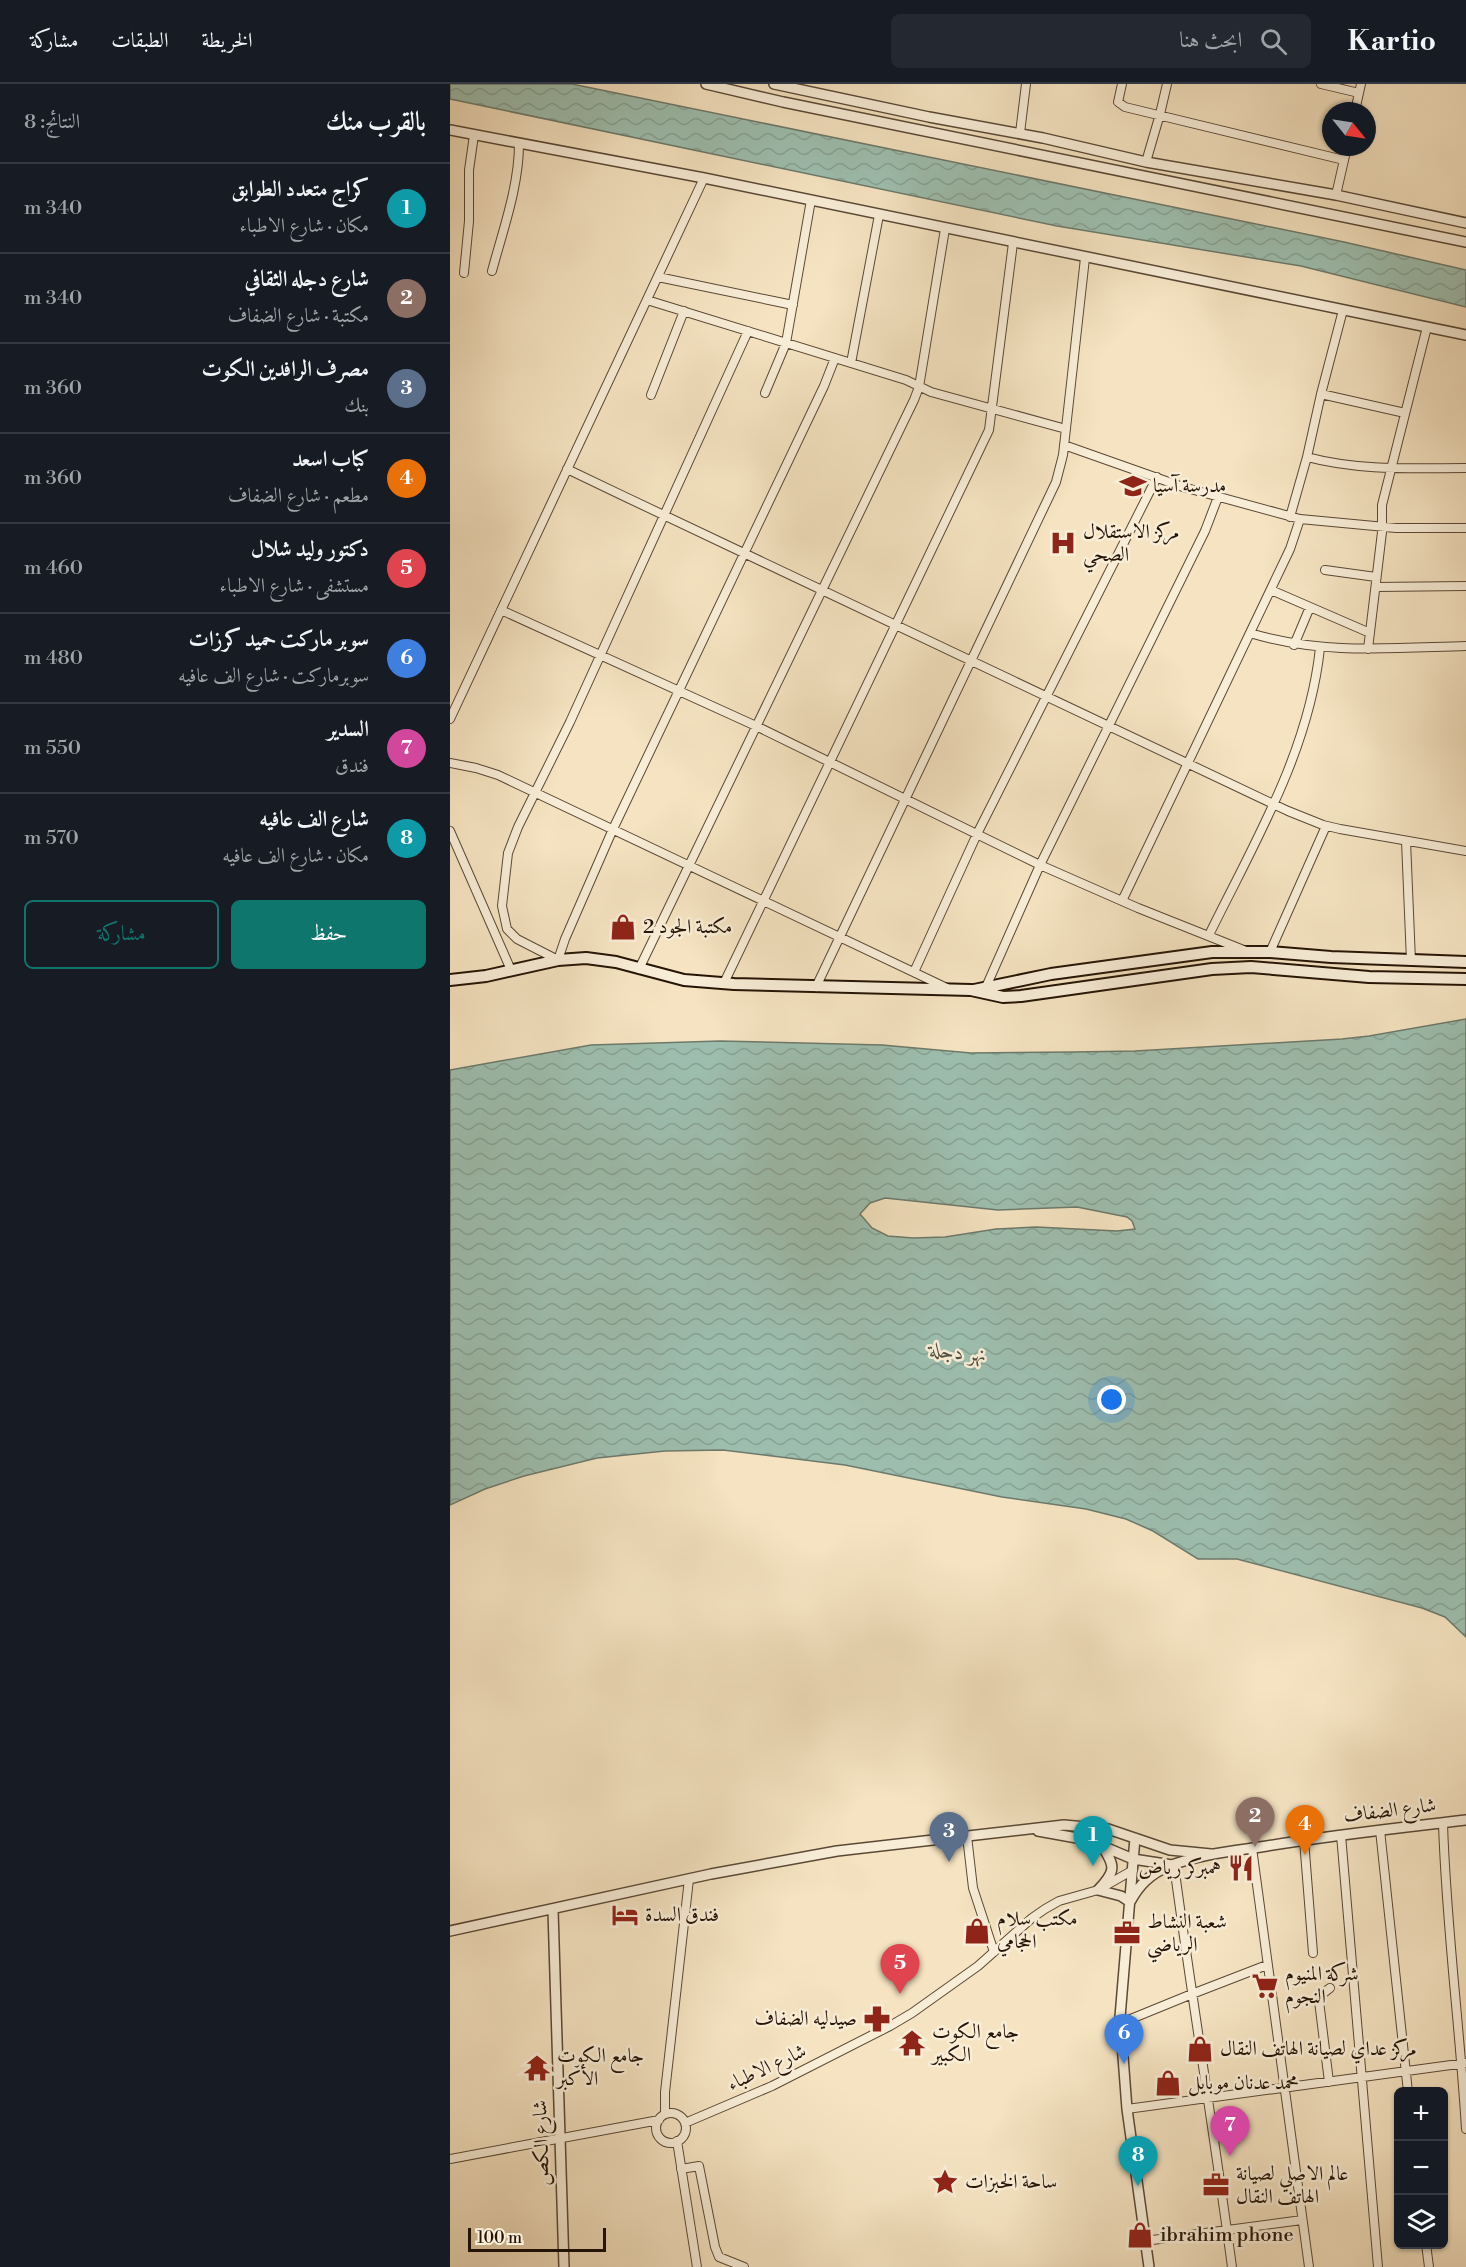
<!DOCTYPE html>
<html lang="ar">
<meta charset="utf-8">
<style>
:root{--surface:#171b24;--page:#242831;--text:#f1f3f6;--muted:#9ea1a6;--line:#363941;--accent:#0f766e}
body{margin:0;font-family:"Libre Bodoni",Amiri,serif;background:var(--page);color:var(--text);direction:rtl}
.controls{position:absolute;right:18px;bottom:18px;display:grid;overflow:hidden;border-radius:9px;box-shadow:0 2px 4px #0004}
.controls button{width:54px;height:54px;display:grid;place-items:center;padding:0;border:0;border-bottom:2px solid var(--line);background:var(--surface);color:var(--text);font:30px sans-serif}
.compass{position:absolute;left:872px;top:18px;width:54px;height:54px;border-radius:50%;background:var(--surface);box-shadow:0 2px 4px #0004;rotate:120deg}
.scale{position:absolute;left:18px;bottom:15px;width:138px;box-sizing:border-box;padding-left:6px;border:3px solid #261406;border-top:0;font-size:16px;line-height:21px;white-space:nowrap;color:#261406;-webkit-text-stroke:4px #f8edd7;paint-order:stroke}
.you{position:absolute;left:662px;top:1316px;width:21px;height:21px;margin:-15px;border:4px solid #fff;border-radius:50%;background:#1a73e8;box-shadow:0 0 0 9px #1a73e833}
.badge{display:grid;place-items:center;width:39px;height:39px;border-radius:50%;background:var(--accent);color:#fff;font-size:20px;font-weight:700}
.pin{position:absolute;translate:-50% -50px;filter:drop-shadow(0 2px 3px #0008)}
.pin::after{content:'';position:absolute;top:32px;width:21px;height:18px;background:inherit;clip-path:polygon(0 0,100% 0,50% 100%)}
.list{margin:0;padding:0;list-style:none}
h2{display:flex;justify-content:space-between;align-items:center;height:78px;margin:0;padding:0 24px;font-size:26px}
h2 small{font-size:20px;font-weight:400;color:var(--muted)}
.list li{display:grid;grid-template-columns:39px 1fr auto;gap:18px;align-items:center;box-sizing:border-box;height:90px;padding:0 24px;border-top:2px solid var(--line)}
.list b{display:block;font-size:22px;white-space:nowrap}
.list p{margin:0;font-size:20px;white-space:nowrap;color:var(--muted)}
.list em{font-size:20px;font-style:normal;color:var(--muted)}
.actions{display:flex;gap:12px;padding:18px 24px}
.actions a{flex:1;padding:14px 0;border:2px solid var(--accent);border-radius:9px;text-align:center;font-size:21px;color:var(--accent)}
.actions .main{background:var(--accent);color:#fff}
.icon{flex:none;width:33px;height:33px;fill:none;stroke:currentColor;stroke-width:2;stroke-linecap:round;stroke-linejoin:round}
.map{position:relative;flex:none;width:1016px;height:2183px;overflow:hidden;direction:ltr}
header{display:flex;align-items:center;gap:36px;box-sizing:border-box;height:84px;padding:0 30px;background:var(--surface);border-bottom:2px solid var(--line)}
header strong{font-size:28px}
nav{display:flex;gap:33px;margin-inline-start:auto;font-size:21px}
.search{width:420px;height:54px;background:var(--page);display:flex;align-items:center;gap:15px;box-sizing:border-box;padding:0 21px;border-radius:9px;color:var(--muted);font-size:22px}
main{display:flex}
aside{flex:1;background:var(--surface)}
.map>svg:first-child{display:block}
</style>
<header>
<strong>Kartio</strong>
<div class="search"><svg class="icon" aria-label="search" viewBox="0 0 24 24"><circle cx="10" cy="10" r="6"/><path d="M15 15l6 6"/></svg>ابحث هنا</div>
<nav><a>الخريطة</a><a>الطبقات</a><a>مشاركة</a></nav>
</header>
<main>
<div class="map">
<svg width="1016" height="2183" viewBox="0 0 1016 2183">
<defs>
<pattern id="water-waves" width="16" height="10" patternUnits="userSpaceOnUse" patternTransform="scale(1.5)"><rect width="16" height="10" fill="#9dbeae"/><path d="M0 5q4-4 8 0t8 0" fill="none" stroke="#87a294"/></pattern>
</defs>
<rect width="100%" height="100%" fill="#f5e3c1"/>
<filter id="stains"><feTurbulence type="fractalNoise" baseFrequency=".00333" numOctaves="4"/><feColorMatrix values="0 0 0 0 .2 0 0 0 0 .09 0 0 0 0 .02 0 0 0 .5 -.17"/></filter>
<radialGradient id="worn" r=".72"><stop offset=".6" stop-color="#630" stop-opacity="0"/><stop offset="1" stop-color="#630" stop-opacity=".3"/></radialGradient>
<path fill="url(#water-waves)" stroke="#6d7a6b" stroke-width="1.5" fill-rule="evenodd" d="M0,0H122L894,158L1016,186V223L851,182L607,142L0,15Z
M1016,935V1553L995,1533L972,1524L787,1475H748L703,1447L676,1435L636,1425L552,1413L395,1381L273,1366L215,1367L147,1374L74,1392L35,1405L0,1421V986L141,961L270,957L432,961L521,969L624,968L685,967L892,955L919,952ZM435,1114L548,1126L627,1123L677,1133L682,1137L685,1145L667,1147L586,1143L546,1145L495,1153L463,1154L438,1152L422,1144L410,1130L420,1119Z"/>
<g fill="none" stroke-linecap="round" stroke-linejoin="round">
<g stroke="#5a4835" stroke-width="10">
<path id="minor" d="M672,0L668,18L675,23L894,76
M871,0L909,9
M905,27L911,0
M570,49L576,0
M696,78L710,30L717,0
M886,111L897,63
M42,187C53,146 69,102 69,60
M14,189L19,137V86L24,51
M208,193L343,221
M197,216L456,296L481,308L616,345
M893,226L871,310L857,373C909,387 963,384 1016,384
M298,247L120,638L68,743L58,769L52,822L57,845L67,855L108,876L115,855L163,745L374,302L385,274
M401,279L429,131
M315,309L336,259L361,116
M871,310L955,329
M201,311L234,227
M614,361L733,403L850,435L946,444H1016
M117,385C357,500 598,613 838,727L873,741L890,745L1016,767
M840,433L857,373
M875,486L926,493
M926,503L1016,502
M821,506L920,549
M51,526L306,642L590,781L688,824L796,867
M800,549C871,571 943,564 1016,562
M844,561L860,523
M918,565L932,448V421L977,243
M0,635L254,94
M0,679L26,684L48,691L497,904
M0,747L61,886
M956,757L961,877
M672,817L840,465L850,435
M759,851C804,759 859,668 870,564
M820,868L876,742
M189,885L464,316L469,303L495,145
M464,888L527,750L707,393
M274,899L539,346L563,159
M366,903L606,398L613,371L635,174
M536,903L590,781L755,447L768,413
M993,1739C996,1841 1010,1943 1016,2045
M930,1746L958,2008
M891,1751L928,2183
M517,1752L523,1804L544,1868
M854,1756L863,1869
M802,1764L859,2183
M724,1781C742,1915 764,2049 782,2183
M671,1939L742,1910L817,1881
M879,1998L869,1917L871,1911L880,1904
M677,2025L1016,1979
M206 2044a15 15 0 1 1 30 0a15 15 0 1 1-30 0Z
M215,2030V2008L239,1795
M235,2039L322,2002L440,1942L462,1929L528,1882L582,1834L595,1825L609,1817L648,1806L683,1786
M227,2057L247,2183
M0,2075L209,2036
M231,2085L249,2082L265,2163L269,2173L294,2183
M695,2157L852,2136
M976,2160L979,2183"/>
</g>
<g stroke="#5a4835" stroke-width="12">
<path id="tertiary" d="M256,0L333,18L1016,158
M324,0L479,33L593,54L696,78L886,111L1016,139
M0,46L254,94L1016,251
M588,1747L638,1756L683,1775L722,1781
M685,1754L670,1933L677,2025L699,2183
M648,1806L671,1812L680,1818C689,1801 700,1790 719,1782C750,1770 784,1767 817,1762C883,1751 949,1744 1016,1736
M648,1806C667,1786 665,1782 651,1760
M103,1826L114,2183
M0,1847L261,1790L387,1767L614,1741L658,1745L720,1766L761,1770"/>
</g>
<g stroke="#261406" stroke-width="14">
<path id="secondary" d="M0,896L36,892L108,876L136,874L166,878L234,896L284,900L521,906L553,913L571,912L762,885L801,883L919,893L1016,895
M524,906L601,890L762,868H820L881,873L1016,878"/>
</g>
<use href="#minor" stroke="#f8edd7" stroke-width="8"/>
<use href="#tertiary" stroke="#f8edd7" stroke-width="9"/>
<use href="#secondary" stroke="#f8edd7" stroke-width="10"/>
</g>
<defs>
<g id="school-bare" transform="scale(2.07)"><path d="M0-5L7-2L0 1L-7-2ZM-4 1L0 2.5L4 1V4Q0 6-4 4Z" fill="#8f2418" stroke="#f8edd7" stroke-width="2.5" paint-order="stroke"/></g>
<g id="hospital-bare" transform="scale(2.07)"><path d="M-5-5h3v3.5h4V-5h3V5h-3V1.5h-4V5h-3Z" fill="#8f2418" stroke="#f8edd7" stroke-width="2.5" paint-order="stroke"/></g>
<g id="shop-bare" transform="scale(2.07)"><path d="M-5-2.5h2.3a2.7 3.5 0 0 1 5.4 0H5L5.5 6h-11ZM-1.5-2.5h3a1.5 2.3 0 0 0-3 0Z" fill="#8f2418" stroke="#f8edd7" stroke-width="2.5" paint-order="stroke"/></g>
<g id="restaurant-bare" transform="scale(2.07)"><path d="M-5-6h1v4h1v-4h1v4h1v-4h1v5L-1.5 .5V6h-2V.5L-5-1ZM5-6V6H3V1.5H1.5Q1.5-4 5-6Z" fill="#8f2418" stroke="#f8edd7" stroke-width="2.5" paint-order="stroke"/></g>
<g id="hotel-bare" transform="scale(2.07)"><path d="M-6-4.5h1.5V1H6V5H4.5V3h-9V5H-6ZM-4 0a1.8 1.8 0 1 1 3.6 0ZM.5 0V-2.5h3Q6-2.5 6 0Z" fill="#8f2418" stroke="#f8edd7" stroke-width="2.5" paint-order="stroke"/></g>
<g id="office-bare" transform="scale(2.07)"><path d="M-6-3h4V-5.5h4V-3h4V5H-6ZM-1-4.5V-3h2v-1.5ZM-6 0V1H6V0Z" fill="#8f2418" stroke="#f8edd7" stroke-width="2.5" paint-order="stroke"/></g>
<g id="supermarket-bare" transform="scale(2.07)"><path d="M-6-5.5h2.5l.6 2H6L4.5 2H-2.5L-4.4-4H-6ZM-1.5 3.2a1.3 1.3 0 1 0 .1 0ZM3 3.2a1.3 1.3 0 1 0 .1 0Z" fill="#8f2418" stroke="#f8edd7" stroke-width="2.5" paint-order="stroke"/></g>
<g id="pharmacy-bare" transform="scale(2.07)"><path d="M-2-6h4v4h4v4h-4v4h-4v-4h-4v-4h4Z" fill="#8f2418" stroke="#f8edd7" stroke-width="2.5" paint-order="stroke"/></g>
<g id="temple-bare" transform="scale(2.07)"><path d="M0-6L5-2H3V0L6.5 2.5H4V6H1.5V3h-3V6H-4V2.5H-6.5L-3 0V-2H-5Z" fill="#8f2418" stroke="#f8edd7" stroke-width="2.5" paint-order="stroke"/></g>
<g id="sight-bare" transform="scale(2.07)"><path d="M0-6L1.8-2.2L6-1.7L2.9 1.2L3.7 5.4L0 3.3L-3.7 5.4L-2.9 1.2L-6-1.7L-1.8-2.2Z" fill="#8f2418" stroke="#f8edd7" stroke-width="2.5" paint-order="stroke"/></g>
</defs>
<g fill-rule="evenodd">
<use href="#school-bare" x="683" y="402"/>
<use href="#hospital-bare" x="613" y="459"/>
<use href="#shop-bare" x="173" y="843"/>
<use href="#restaurant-bare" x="791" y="1784"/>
<use href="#hotel-bare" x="175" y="1831"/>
<use href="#shop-bare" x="527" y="1847"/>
<use href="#office-bare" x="677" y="1849"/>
<use href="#supermarket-bare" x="815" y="1902"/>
<use href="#pharmacy-bare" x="427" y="1935"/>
<use href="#temple-bare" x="462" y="1959"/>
<use href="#shop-bare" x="750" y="1965"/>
<use href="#temple-bare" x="87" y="1984"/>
<use href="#shop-bare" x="718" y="1999"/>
<use href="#sight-bare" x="495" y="2098"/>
<use href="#office-bare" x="766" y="2101"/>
<use href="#shop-bare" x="690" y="2151"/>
</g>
<g text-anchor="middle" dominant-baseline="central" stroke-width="5" stroke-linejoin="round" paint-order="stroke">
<g font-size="20" fill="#261406" stroke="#f8edd7" text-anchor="start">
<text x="703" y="402">مدرسة آسيا</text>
<text x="633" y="448">مركز الاستقلال<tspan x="633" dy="23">الصحي</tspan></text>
<text x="193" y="843">مكتبة الجود 2</text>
<text x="771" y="1784" text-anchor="end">همبركر رياض</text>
<text x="195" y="1831">فندق السدة</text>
<text x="547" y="1835">مكتب سلام<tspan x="547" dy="23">الحجامي</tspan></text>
<text x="697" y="1838">شعبة النشاط<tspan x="697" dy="23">الرياضي</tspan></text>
<text x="835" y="1890">شركة المنيوم<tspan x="835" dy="23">النجوم</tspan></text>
<text x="407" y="1935" text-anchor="end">صيدليه الضفاف</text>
<text x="482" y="1948">جامع الكوت<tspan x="482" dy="23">الكبير</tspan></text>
<text x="770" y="1965">مركز عداي لصيانة الهاتف النقال</text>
<text x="107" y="1972">جامع الكوت<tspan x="107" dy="23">الأكبر</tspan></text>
<text x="738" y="1999">محمد عدنان موبايل</text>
<text x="786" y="2090">عالم الاصلي لصيانة<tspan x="786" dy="23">الهاتف النقال</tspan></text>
<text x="515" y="2098">ساحة الخبزات</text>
<text x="710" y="2151">ibrahim phone</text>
</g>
<g font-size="20" fill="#261406" stroke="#f8edd7">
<text transform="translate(940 1727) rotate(-7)">شارع الضفاف</text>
<text transform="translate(317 1984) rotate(-25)">شارع الاطباء</text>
<text transform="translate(92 2059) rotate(-92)">شارع الكص</text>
</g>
<g font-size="21" font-style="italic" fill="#505041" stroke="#f8edd7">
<text transform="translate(508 1269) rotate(5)">نهر دجلة</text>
</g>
</g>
<rect width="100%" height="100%" filter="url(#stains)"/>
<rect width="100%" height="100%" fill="url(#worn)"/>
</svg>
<div class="controls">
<button>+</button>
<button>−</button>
<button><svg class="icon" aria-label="layers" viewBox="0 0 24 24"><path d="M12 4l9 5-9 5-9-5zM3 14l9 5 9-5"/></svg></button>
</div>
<svg class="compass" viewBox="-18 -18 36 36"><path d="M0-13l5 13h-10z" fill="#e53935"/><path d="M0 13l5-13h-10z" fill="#9ea1a6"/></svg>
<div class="scale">100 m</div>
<div class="you"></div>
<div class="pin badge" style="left:643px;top:1782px;background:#0f9aa8">1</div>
<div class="pin badge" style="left:805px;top:1763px;background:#8d6e63">2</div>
<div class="pin badge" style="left:499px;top:1778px;background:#5c6f8a">3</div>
<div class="pin badge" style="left:855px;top:1771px;background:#e8710a">4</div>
<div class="pin badge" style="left:450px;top:1910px;background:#e0444e">5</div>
<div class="pin badge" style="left:674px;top:1980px;background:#3f7fe0">6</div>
<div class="pin badge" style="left:780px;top:2072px;background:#d1479c">7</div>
<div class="pin badge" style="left:688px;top:2102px;background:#0f9aa8">8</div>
</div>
<aside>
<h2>بالقرب منك<small>النتائج: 8</small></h2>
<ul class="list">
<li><span class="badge" style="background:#0f9aa8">1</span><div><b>كراج متعدد الطوابق</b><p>مكان · شارع الاطباء</p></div><em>340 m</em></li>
<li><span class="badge" style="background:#8d6e63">2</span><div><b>شارع دجله الثقافي</b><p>مكتبة · شارع الضفاف</p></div><em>340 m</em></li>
<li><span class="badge" style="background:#5c6f8a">3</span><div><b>مصرف الرافدين الكوت</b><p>بنك</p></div><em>360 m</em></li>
<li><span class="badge" style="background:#e8710a">4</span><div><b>كباب اسعد</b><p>مطعم · شارع الضفاف</p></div><em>360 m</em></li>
<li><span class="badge" style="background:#e0444e">5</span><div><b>دكتور وليد شلال</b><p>مستشفى · شارع الاطباء</p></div><em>460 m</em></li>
<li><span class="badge" style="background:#3f7fe0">6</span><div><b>سوبر ماركت حميد كرزات</b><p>سوبرماركت · شارع الف عافيه</p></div><em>480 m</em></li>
<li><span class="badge" style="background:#d1479c">7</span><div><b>السدير</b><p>فندق</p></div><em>550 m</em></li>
<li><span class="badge" style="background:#0f9aa8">8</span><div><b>شارع الف عافيه</b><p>مكان · شارع الف عافيه</p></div><em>570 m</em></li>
</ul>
<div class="actions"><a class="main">حفظ</a><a>مشاركة</a></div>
</aside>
</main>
